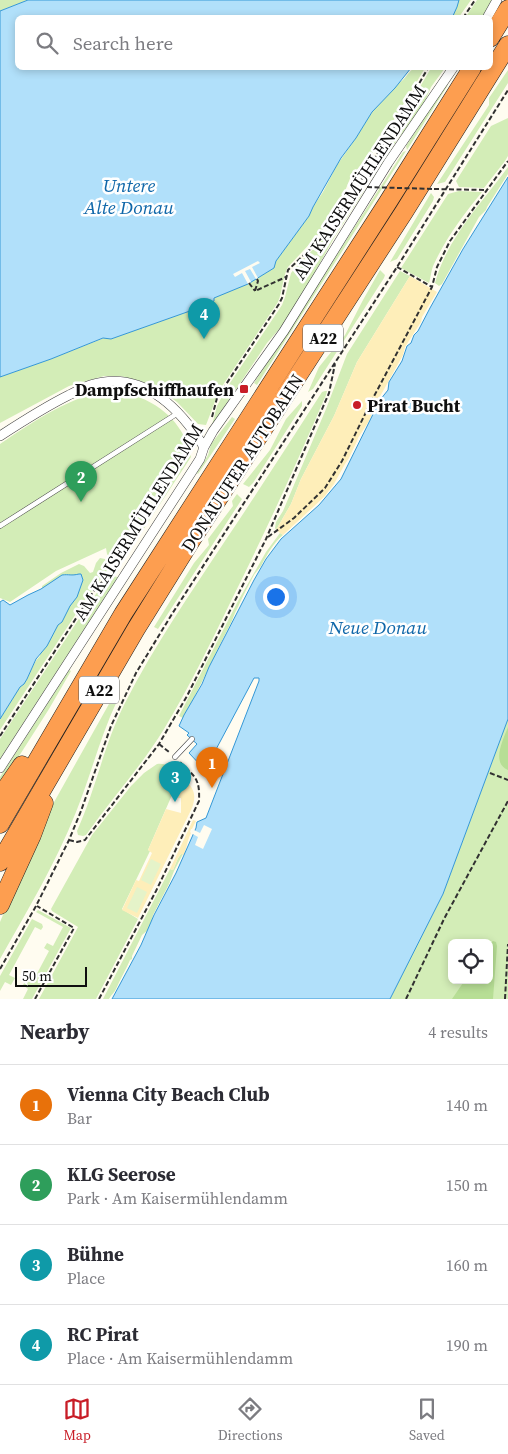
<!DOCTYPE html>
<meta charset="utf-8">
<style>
:root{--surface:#fff;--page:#f7f7f7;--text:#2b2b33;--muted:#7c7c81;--line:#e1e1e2;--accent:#c81d27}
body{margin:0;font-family:"Source Serif 4",serif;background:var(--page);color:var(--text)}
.controls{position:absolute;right:15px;bottom:15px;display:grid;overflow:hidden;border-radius:8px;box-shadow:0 2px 8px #0003}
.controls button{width:45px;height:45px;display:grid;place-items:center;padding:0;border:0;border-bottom:1px solid var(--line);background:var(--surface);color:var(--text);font:25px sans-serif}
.scale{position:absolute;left:15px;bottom:12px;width:72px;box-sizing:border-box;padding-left:5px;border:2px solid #0f0f0f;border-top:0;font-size:14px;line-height:18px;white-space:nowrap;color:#0f0f0f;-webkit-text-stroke:4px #fff;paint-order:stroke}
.you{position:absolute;left:275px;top:596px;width:18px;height:18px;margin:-12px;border:4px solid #fff;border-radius:50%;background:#1a73e8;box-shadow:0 0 0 8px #1a73e833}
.badge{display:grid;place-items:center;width:32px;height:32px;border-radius:50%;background:var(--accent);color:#fff;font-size:16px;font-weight:700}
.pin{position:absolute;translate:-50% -41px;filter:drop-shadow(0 1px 2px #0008)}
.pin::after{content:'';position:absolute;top:26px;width:18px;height:15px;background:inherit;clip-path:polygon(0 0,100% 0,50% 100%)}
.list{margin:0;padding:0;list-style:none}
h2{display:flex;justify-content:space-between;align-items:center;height:65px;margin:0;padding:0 20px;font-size:21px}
h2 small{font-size:16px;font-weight:400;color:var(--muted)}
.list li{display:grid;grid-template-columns:32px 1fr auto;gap:15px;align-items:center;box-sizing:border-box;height:80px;padding:0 20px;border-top:1px solid var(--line)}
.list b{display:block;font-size:19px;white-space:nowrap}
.list p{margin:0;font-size:16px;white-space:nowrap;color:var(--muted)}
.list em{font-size:16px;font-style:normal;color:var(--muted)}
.icon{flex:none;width:28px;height:28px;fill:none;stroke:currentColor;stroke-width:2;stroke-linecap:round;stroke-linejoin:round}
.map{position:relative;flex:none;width:508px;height:999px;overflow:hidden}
.search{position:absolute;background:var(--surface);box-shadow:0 2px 8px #0003;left:15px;right:15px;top:15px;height:55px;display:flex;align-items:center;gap:12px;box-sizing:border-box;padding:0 18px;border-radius:8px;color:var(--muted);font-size:19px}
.sheet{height:385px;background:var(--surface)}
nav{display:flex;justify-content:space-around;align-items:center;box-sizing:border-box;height:70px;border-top:1px solid var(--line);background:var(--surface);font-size:14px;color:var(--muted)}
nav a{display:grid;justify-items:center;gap:2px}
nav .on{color:var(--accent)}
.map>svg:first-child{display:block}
</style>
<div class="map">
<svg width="508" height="999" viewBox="0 0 508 999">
<rect width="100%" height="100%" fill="#fffcf0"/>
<path fill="#d3edb7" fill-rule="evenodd" d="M0,0H28L0,11Z
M459,0H471L459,17L445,18Z
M477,0H494L482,17L465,18Z
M415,68H425L377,148L351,176L335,216L331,221L288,267C282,278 283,290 278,302L219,391L206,425L198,424L177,402L153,385L121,376H104L69,386L0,423V377L51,359L104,338L111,339L204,306L214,301L213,298L248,284L274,268L276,261L309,216L313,207L323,192L337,165L356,138L372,112L400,82C406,79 408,71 415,68Z
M431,68H445L431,87L422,108L410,125L399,137L372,179L368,171L370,166L389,140Z
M508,70V83L445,182L437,184L489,105V98Z
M448,85L407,150L406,146L445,86Z
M508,118V156L505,161L484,188L459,187L456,181L491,126Z
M406,151L257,385L254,383L403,152Z
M508,167V174L487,207L486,210L479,217L442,284L439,286L435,283C447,238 481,204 508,167Z
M361,191H364L334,238L300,299L281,327L267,343L212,425L217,406L226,389L282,305L285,297L291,273L300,262L332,231L353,195L356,192Z
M459,191L482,192C464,214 446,238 434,264C431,270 431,277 429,283L401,268L448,194Z
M431,193L434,197L433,201L397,259L390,262Z
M380,270L385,275L384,278L313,389L308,392L319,367L345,335L363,300Z
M400,271L410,276L357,362L334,416L301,479L291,504L276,530L275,528L276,522L283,511L326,409L347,354Z
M112,389C139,394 167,407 181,431C186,439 188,449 191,457L118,568L107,554L106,548L56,571L10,602L0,598V444C34,421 71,396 112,389Z
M325,391H327L326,395C296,465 265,533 231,601C210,644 189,688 164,729C141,767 111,799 86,835L83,836L78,835L77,831C96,789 104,744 125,703C154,646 190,594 225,541C258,492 290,442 322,392Z
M302,401V406L253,483L249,487L243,484L270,450L286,419Z
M232,417L235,419L198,474L197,473L208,455L211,444Z
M237,494L242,499L158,629L154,627L194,563L209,545L208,539L233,506L232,501Z
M280,533L283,535C273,543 267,555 261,566C259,569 256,572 254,575C248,586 242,598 237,609C234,614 233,619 231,623C215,653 202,685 184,715L183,718L179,716L238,601L266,552Z
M100,558L105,559L109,568L85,600L0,730V719L20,687C30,680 31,664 40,656L42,586L61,573L79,564L84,566L90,573L93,572L96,563Z
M111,576L118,577L0,759V739L90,602L105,582Z
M69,670L71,671L49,709L0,786V777Z
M114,695L117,697V701C100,737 91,775 76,812C56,863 27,911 0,959V922L10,898L53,804Z
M508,719V999H390L443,894ZM452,943H489V980H452Z
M157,764C165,763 171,766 177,772L164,786L172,795L148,850L150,851L122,909L138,919L96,999H39L78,927L52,911L51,909L92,835L131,786L144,773Z
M181,854H183L174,871L169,884L153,915L152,920L149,929L142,935L132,956V959L130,960C126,970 120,979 116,989C114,993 111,995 109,999H103L170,869L173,870L178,858Z
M38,910L71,928L32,999H23L28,989L23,985L26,980L32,983L49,951L44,948L47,943L53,946L63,927L36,912Z
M32,919L42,924L43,927L41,930L35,927L9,975L15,978L11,985L5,982L0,991V976Z"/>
<path fill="#b7de95" d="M508,727V770C491,763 503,740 508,727Z
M493,941L496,942L497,946L493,999H452L465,980H489V944Z"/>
<path fill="#feeeb9" d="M410,276L437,292L422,317L421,322L405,347L403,355L377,402L369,421L358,438L357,441L349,458L345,464L334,484L324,497L283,535L276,530L291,504L301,479L334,416L357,362Z
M187,782C195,790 196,797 192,808L138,918L122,910L136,880L139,881L152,853L148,850L166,809L181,813V798H178L183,783L185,784Z
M193,820L196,821L192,829H191L190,832L191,833C187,841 187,847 184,855L181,854L178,858L173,870L170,869Z"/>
<path fill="#e5f3c9" d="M151,859L161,864L151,885L141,880Z
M137,887L147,892L137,913L127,908Z"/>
<path fill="#b1e0fa" stroke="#3497d6" d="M28,0H459L457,7L452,18H18V68H411L395,88L372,112L356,138L341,158L313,207L309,216L276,261L274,268L248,284L214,298V301L204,306L111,339L103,338L51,359L0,377V11Z
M508,177V719L443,894L390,999H112L141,945L154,915L176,873L196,828L197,822L206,818L259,681V678H254L205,770L189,753L197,744L187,735L189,733L179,726L184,715L202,684L209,667L254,580L266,559L281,539L319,505L341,479L380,400L388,390L389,382L402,361L407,346L411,343L414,335L418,331L430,308L463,249Z
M79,574H81L83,580L77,597L70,606L62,622L58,625L47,646L36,659L27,679L24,684L20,687L0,719V602L3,600L10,605L28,595L41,589L62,575C69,574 71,576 79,574Z"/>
<path fill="#fffcf0" d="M258,261L260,263L252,267L258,278L256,279L250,269L245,271L251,282L248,284L242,273L235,277L233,274Z
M204,825L212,829L203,849L195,845L198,837L191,833L192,829L200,833Z"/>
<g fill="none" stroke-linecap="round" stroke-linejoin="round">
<g stroke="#424242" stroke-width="5.5">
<path id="service" d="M0,526L178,413
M175,757L192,739"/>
</g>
<g stroke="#424242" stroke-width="10">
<path id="minor" d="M487,18L497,0
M0,436C23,421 45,407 69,395C76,392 83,387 90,385C142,369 179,407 204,447
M0,768L200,459L204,447L213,431L284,331L388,163L453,68"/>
</g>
<g stroke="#202020" stroke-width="19">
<path id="motorway" d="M490,38L508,9
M0,797L22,765
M0,824L123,614L388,202L472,68
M0,862L136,629L192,539L404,212L508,45
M0,905L32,835L44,803"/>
</g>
<path stroke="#313131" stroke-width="2" stroke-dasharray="5 2.5" stroke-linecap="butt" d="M463,18L475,0
M434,189L487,190
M397,267L432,287
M257,279L258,281L255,291L286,277
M249,283L255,291
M212,417L217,398L279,304L282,298L288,270L325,235L333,224L343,206L358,185L400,117L428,68
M268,537L294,518L325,488L342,461L372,400L432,287L437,267L450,241L508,161
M0,736L95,589L113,571L118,570
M159,744L169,752
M490,773L508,780
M69,840L77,842L85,840L159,744L187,696L266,539L329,393L335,364
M0,969L36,906L69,840L81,811L111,726L136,673L172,614L397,267L508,90
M35,999L74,928L37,906
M99,999L156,891L199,801C200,778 195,777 180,762
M406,999L444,919L508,801
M505,999L508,944"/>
<use href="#service" stroke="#fff" stroke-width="4.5"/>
<use href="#minor" stroke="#fff" stroke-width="9"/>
<use href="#motorway" stroke="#fd9e50" stroke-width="18"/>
<path stroke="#313131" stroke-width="2" stroke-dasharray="5 2.5" stroke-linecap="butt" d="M367,187L433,189"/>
</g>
<g fill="#c81d27" stroke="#fff" stroke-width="2">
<rect x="239" y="384" width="10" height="10" rx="2.5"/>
<circle cx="357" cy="405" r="5"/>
</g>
<g text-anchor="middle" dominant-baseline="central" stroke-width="5" stroke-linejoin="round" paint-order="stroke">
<g fill="#fff" stroke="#575757" stroke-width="1">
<rect x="303" y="324.5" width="40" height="27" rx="4"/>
<rect x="79" y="676.5" width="40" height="27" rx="4"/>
</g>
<g font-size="16" font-weight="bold" fill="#0f0f0f">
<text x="323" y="338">A22</text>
<text x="99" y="690">A22</text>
</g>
<g font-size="18" fill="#0f0f0f" stroke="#fff">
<text transform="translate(359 182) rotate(-57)">AM KAISERMÜHLENDAMM</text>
<text transform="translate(242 463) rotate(-57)">DONAUUFER AUTOBAHN</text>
<text transform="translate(138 522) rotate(-58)">AM KAISERMÜHLENDAMM</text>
</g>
<g font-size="18" font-weight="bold" fill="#0f0f0f" stroke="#fff" text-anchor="end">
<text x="234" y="389">Dampfschiffhaufen</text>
<text x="367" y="405" text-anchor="start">Pirat Bucht</text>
</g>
<g font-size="19" font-style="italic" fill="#0f67a9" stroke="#fff">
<text x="129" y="185">Untere<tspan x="129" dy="22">Alte Donau</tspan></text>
<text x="378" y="627">Neue Donau</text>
</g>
</g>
</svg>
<div class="controls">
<button><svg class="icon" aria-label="locate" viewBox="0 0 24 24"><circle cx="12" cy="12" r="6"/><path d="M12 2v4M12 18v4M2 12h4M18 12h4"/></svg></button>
</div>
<div class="scale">50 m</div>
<div class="you"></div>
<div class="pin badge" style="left:212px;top:788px;background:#e8710a">1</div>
<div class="pin badge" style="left:81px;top:502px;background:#2e9e5b">2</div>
<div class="pin badge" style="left:175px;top:802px;background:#0f9aa8">3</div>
<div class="pin badge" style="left:204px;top:339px;background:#0f9aa8">4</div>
<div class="search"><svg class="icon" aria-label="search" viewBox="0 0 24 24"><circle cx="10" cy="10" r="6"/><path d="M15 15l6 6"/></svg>Search here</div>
</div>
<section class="sheet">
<h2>Nearby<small>4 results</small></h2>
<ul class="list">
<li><span class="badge" style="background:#e8710a">1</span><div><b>Vienna City Beach Club</b><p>Bar</p></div><em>140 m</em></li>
<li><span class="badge" style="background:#2e9e5b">2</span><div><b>KLG Seerose</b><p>Park · Am Kaisermühlendamm</p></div><em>150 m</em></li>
<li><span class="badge" style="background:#0f9aa8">3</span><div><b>Bühne</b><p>Place</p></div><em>160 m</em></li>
<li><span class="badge" style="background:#0f9aa8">4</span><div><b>RC Pirat</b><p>Place · Am Kaisermühlendamm</p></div><em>190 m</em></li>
</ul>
</section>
<nav>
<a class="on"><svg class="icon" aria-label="map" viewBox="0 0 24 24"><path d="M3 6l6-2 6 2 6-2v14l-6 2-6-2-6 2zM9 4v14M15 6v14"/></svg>Map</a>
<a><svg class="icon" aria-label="directions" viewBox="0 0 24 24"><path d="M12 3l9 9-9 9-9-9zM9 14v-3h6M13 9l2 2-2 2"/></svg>Directions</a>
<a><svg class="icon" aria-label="saved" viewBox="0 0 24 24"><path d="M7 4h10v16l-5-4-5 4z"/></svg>Saved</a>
</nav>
